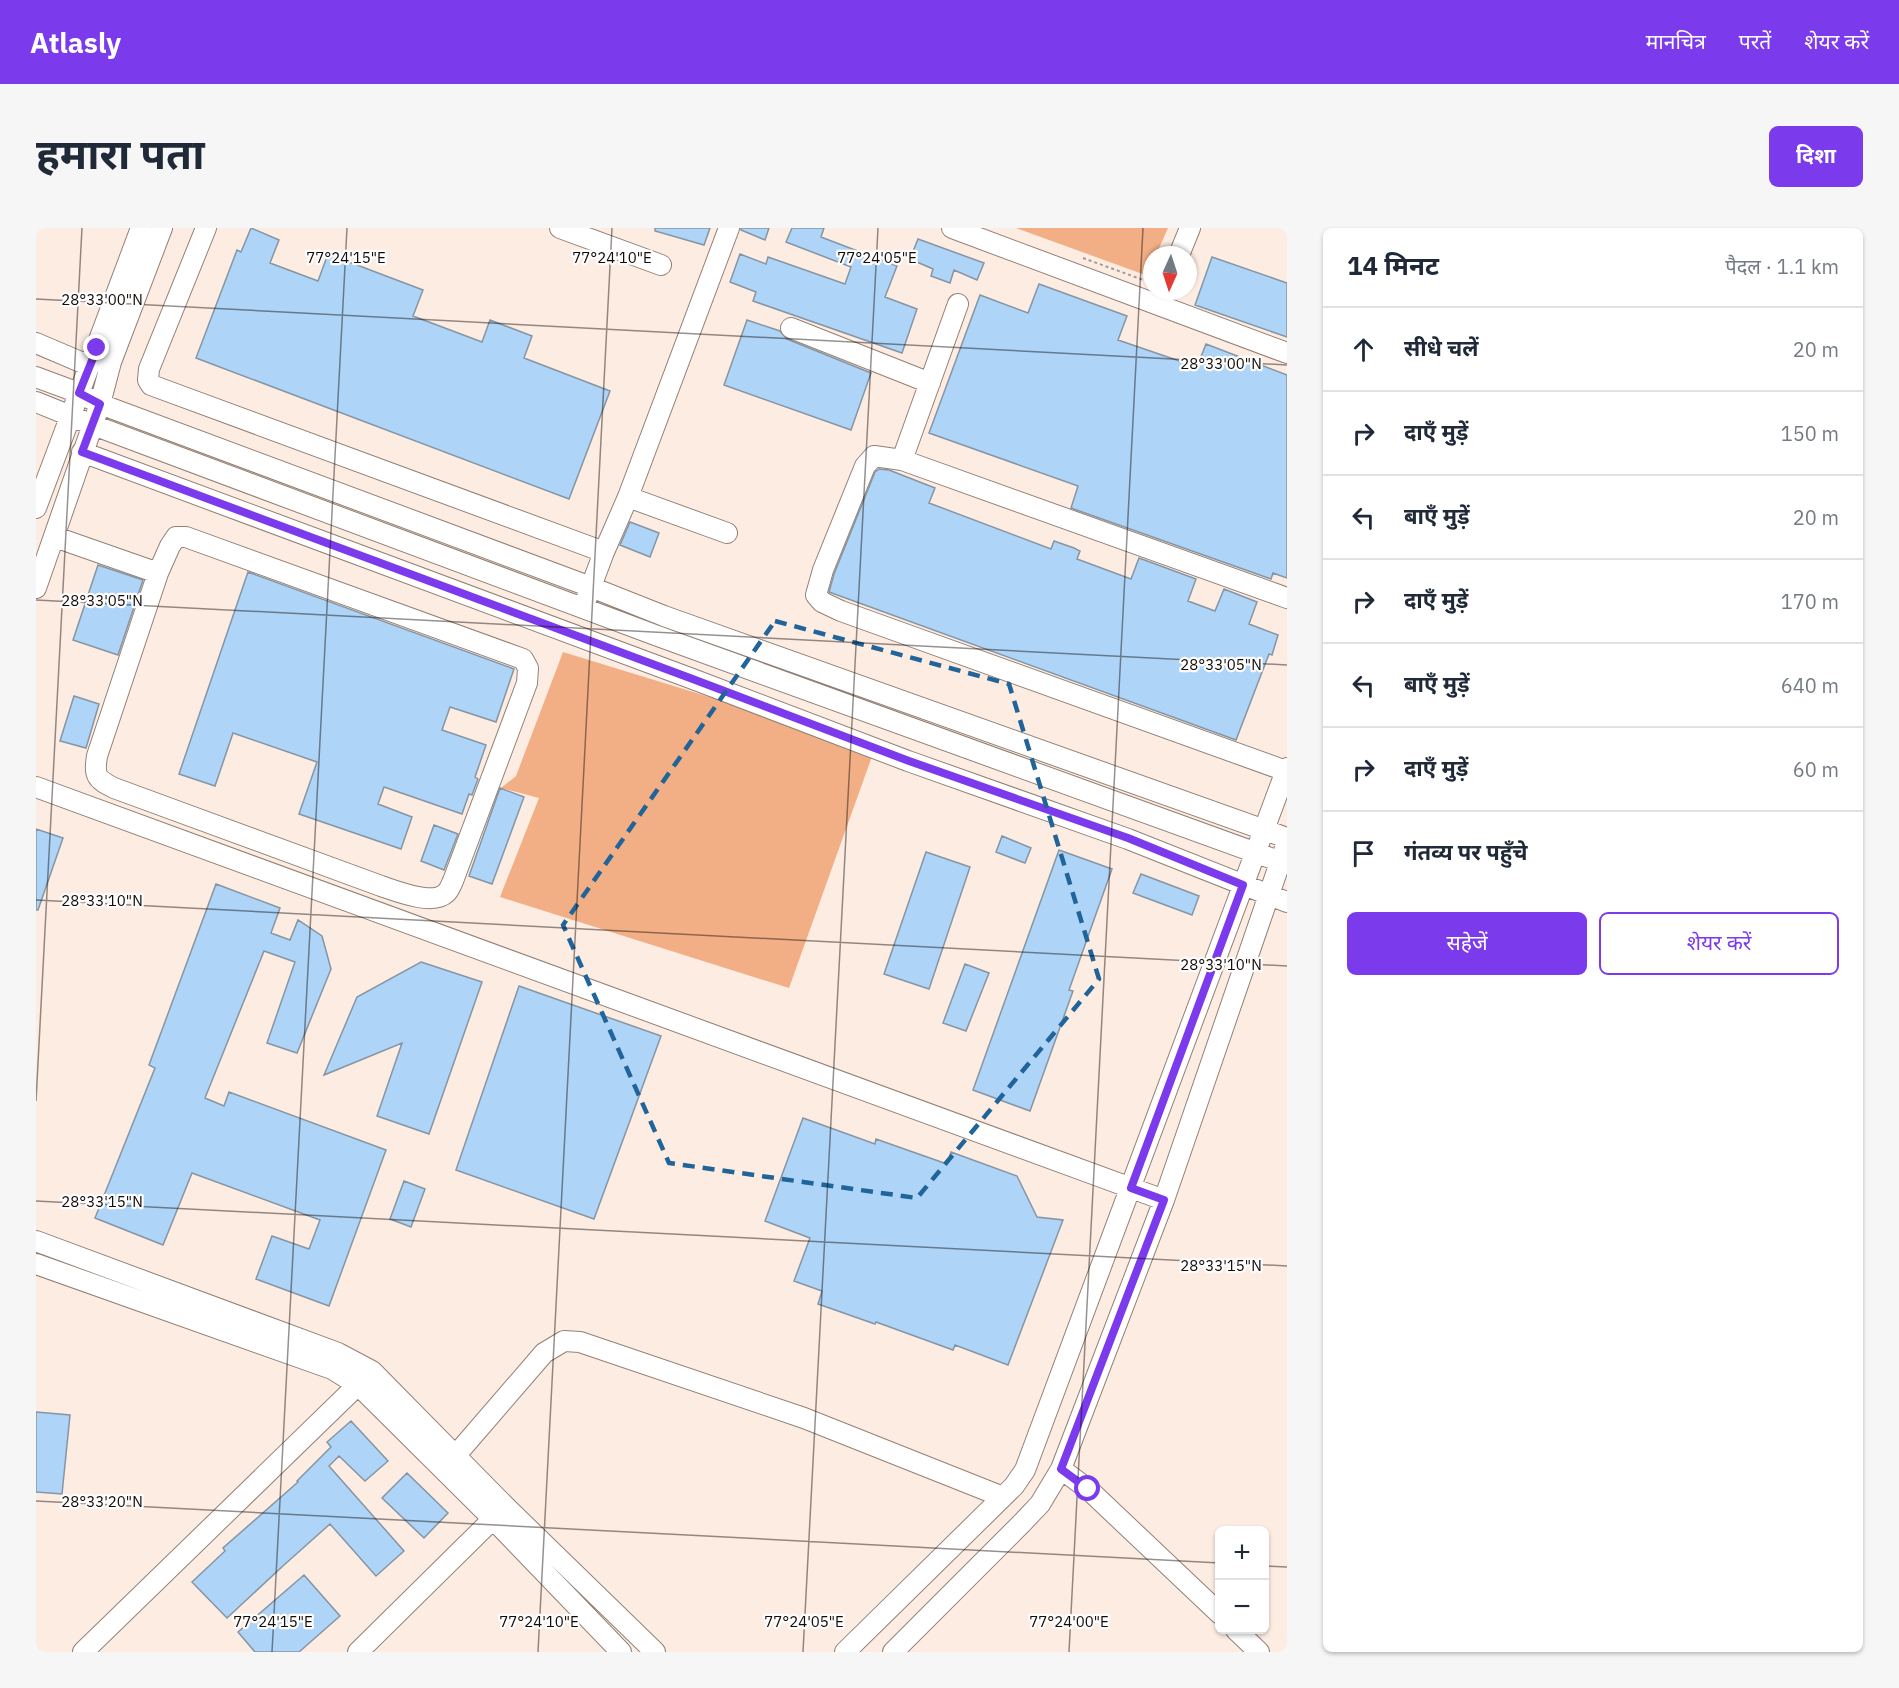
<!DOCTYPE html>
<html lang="hi">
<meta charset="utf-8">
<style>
:root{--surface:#fff;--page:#f6f6f7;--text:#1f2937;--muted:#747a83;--line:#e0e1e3;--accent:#7c3aed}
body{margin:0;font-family:"IBM Plex Sans","Noto Sans Devanagari",sans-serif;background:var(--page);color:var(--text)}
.controls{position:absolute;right:18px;bottom:18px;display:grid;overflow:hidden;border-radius:9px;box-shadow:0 2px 4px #0004}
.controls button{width:54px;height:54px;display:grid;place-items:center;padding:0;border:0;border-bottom:2px solid var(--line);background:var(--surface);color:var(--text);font:30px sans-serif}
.compass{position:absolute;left:1107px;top:18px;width:54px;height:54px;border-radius:50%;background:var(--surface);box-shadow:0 2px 4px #0004;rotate:183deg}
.stop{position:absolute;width:18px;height:18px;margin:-14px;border:4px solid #7c3aed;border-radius:50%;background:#fff}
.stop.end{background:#7c3aed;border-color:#fff;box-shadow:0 2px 6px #0008}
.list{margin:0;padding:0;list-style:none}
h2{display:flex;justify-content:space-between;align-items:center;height:78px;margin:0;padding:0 24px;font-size:26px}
h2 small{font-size:20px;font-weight:400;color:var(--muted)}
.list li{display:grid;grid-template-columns:39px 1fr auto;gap:18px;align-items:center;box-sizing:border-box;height:84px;padding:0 24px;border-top:2px solid var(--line)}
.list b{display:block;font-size:22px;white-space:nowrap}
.list em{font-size:20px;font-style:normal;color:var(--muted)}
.actions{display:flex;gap:12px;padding:18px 24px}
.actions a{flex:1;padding:14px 0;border:2px solid var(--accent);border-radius:9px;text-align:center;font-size:21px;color:var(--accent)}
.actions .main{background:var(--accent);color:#fff}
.icon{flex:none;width:33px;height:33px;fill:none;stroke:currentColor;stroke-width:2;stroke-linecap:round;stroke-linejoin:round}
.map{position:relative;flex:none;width:1251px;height:1424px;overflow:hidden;border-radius:9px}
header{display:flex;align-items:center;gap:36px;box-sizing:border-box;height:84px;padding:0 30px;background:var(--accent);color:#fff}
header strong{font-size:28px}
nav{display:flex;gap:33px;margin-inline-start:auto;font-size:21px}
.intro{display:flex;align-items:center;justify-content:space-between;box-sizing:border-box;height:144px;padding:0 36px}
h1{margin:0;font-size:42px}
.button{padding:15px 27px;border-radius:9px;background:var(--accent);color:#fff;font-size:21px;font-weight:700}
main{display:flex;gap:36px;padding:0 36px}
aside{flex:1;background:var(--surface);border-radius:9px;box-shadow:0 2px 4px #0004}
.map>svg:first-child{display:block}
</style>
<header>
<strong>Atlasly</strong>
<nav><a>मानचित्र</a><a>परतें</a><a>शेयर करें</a></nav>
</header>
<div class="intro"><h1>हमारा पता</h1><a class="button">दिशा</a></div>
<main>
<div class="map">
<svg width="1251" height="1424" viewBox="0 0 1251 1424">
<rect width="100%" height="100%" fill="#fdece2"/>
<path fill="#f2af85" d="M980,0H1132L1120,27H1116V38L1112,48Z
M527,424L839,520L753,760L464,669L503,570L465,560L480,548Z"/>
<path fill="#aed4f7" stroke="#8595a4" stroke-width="1.5" d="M215,0L243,12L234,35L282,53L292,26L387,62L377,88L446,114L454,92L496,108L488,130L574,163L533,271L160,130L201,22L205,24Z
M619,0H674L668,17L619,3Z
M705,0H733L729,12L705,2Z
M756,0H788L785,9L861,38L849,69L881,81L866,125L717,73L720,64L694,54L704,26L730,36L732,29L809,56L815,39L750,14Z
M882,11L948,35L941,52L918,42L914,55L895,48L897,41L874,31Z
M1176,29L1251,55V109L1159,77Z
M1003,56L1091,88L1082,112L1161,139L1170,116L1251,147V350L1237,345L1235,351L1035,280L1042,258L893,205L944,67L992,85Z
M711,92L744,103L751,111L835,145L815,202L688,157Z
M843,241L853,242L899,260L893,275L1015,321L1018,313L1038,320L1044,323L1041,331L1095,351L1103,330L1160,351L1152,373L1179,383L1188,361L1221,374L1213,396L1242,407L1236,427L1233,426L1200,512L793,364L798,346L839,244Z
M594,294L623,305L614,329L584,317Z
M62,337L107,352L82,427L37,412Z
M212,344L478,441L460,494L414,479L406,502L450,517L439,549L442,551L436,567L433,566L426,586L348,559L342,576L376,589L365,621L263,586L281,534L197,505L179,558L143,546Z
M38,468L63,476L50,520L24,513Z
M464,560L488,569L456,656L433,648Z
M398,597L422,606L408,642L385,633Z
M0,601L27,610L2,682H0Z
M966,608L995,620L989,635L960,624Z
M1023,622L1076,641L1033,762L1037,763L994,883L937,862Z
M890,624L934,639L893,761L848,746Z
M1105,646L1163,668L1156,687L1097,665Z
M180,656L244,680L235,705L254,712L262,692L286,708L295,741L261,825L231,815L259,734L228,723L169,870L188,878L193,864L350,922L293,1078L220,1051L236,1008L273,1021L284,992L156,945L127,1017L59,990L119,840L113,837Z
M385,734L446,754L393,906L341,888L366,815L288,847L321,769Z
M929,736L953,745L930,803L907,795Z
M483,758L625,808L558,991L420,942Z
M767,890L839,916L840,911L911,936L915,924L981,948L1001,989L1027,992L972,1137L919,1117L917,1122L840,1094L839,1096L782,1076L786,1063L758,1053L774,1010L729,993Z
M368,953L389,961L375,999L354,991Z
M0,1184L34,1187L26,1266L0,1264Z
M315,1193L352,1233L329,1253L303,1228L293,1238L368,1323L340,1348L294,1296L248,1337L191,1390L156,1354L189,1323L187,1320L262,1254L261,1253L295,1219L291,1214Z
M371,1245L412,1285L388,1310L346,1270Z
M268,1347L304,1388L263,1424H219L202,1404Z"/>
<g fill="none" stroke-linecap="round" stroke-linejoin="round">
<g stroke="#938075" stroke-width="22">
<path id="minor" d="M170,0L113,141L112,152L115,157L568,324
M524,0L625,37
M916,0L1251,125
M1143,27L1154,0
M755,100L894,155
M0,115L54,138
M0,149L43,165L64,176L555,359L628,388L1251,610
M0,174L57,197L619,407L1251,636
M46,224L654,450L872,533L1092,611L1251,674
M866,232L922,76
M592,269L691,305
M0,280L105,0
M19,309L122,345
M140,309H150L487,431L492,440L491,455L417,653C415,657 413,663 410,665C397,678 360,663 345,658L78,560C60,551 58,548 61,528L122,345L134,318Z
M0,360L64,176L75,134L126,0
M550,372L568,324L592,269L693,0
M1250,543L805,383L786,374L780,367L787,342L829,238L838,228L866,232L1251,370
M0,559L1128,972
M0,1013L302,1125L336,1143L470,1279L619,1424
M0,1036L296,1141L322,1157L457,1291L585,1424
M420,1227L508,1125L528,1113L544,1114L768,1190L967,1269
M1025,1241L1052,1261L1184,1386
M1200,1402L1223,1424
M47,1424L331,1148
M322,1424L465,1283
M809,1424L978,1258L989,1242L1251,540
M857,1424L985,1296L1004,1276L1025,1241L1128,972L1249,620"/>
</g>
<path stroke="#a69991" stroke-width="2" stroke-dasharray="3 3" stroke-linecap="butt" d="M1047,30L1113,54L1116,47"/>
<use href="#minor" stroke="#fff" stroke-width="20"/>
</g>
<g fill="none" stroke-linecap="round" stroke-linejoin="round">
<path stroke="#7c3aed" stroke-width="8" d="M61,120L43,165L64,176L46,224L654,450L873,533L1092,610L1207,657L1095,960L1128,972L1025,1241L1052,1261"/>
</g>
<path fill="none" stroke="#206499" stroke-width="4.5" stroke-dasharray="12 8" stroke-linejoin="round" d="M739,393L973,456L1063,751L881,970L633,935L527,697Z"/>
<path fill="none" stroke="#120b08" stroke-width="1.5" stroke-opacity="0.45" d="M0,71L1251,137M0,372L1251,437M0,672L1251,738M0,873L46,0M0,973L1251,1038M0,1273L1184,1335M1228,1338L1251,1339M236,1424L311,0M502,1424L576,0M767,1424L842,0M1033,1424L1107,0"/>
<g font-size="15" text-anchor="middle" fill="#120b08" stroke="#fdfdfd" stroke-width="4.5" stroke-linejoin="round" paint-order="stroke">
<text x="310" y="35">77°24'15"E</text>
<text x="576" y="35">77°24'10"E</text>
<text x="841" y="35">77°24'05"E</text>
<text x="66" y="77">28°33'00"N</text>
<text x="1185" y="141">28°33'00"N</text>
<text x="66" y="378">28°33'05"N</text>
<text x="1185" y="442">28°33'05"N</text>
<text x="66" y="678">28°33'10"N</text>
<text x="1185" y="742">28°33'10"N</text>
<text x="66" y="979">28°33'15"N</text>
<text x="1185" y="1043">28°33'15"N</text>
<text x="66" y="1279">28°33'20"N</text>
<text x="237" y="1399">77°24'15"E</text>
<text x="503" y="1399">77°24'10"E</text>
<text x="768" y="1399">77°24'05"E</text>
<text x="1033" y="1399">77°24'00"E</text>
</g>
</svg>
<div class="controls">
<button>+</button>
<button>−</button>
</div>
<svg class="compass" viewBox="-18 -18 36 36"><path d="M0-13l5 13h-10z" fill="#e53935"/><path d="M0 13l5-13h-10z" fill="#747a83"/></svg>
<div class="stop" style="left:1052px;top:1261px"></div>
<div class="stop end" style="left:61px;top:120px"></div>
</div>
<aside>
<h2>14 मिनट<small>पैदल · 1.1 km</small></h2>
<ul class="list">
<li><svg class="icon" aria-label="ahead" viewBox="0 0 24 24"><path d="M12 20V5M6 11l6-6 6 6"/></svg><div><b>सीधे चलें</b></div><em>20 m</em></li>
<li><svg class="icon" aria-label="right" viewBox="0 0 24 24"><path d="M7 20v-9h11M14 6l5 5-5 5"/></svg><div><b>दाएँ मुड़ें</b></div><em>150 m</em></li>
<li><svg class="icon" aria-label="left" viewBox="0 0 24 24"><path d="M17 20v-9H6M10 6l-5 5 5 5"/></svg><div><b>बाएँ मुड़ें</b></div><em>20 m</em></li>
<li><svg class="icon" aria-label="right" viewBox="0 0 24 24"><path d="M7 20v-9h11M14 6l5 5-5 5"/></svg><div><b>दाएँ मुड़ें</b></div><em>170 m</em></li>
<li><svg class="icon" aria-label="left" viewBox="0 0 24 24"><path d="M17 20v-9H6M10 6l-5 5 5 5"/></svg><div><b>बाएँ मुड़ें</b></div><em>640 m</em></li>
<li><svg class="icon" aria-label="right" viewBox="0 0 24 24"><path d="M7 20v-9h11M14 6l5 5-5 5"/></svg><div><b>दाएँ मुड़ें</b></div><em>60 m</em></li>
<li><svg class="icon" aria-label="arrive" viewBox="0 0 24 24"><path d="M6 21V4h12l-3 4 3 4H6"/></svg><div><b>गंतव्य पर पहुँचे</b></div></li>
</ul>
<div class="actions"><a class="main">सहेजें</a><a>शेयर करें</a></div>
</aside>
</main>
